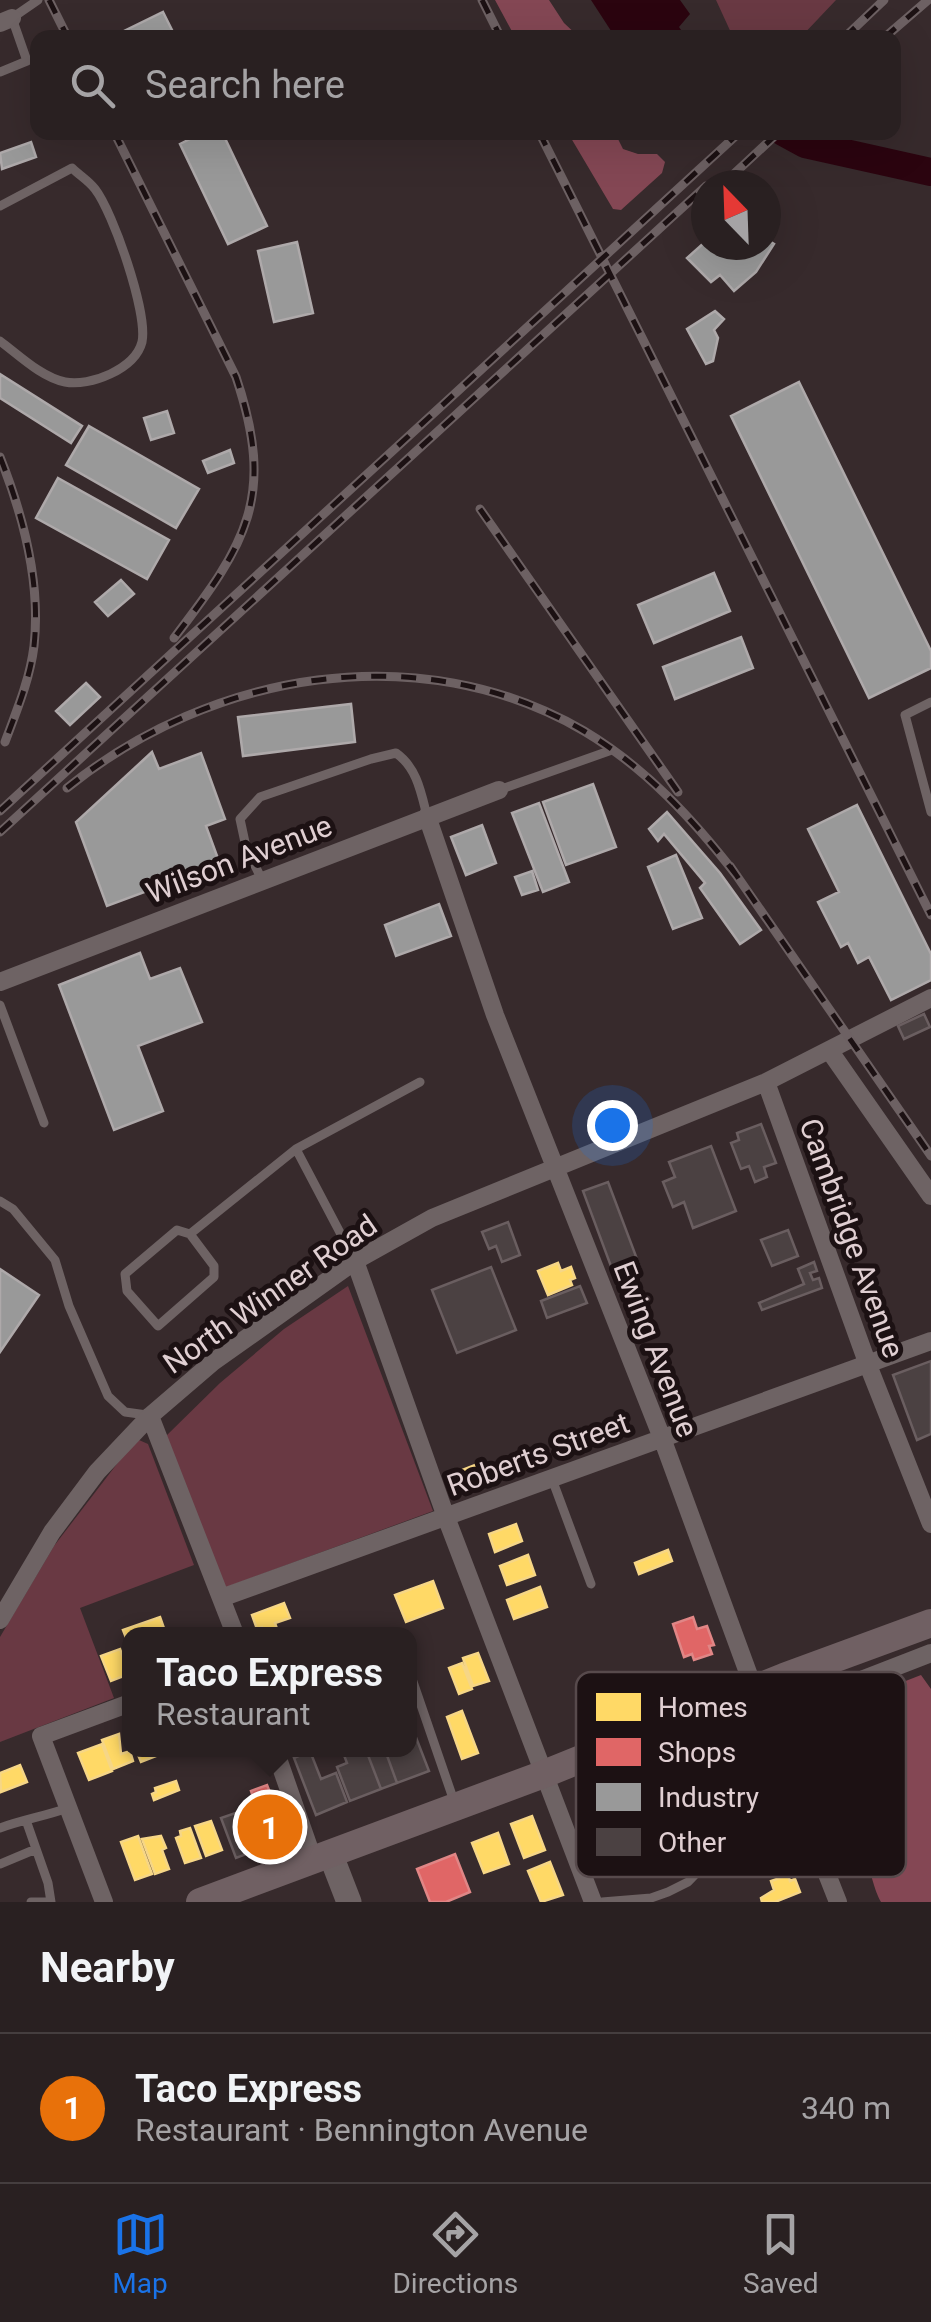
<!DOCTYPE html>
<meta charset="utf-8">
<style>
:root{--surface:#292021;--page:#352d2e;--text:#f1f3f6;--muted:#a5a3a5;--line:#453e3f;--accent:#1a73e8}
body{margin:0;font-family:Roboto,sans-serif;background:var(--page);color:var(--text)}
.compass{position:absolute;left:691px;top:170px;width:90px;height:90px;border-radius:50%;background:var(--surface);box-shadow:0 10px 40px #0002;rotate:337deg}
.you{position:absolute;left:612px;top:1125px;width:35px;height:35px;margin:-25px;border:8px solid #fff;border-radius:50%;background:#1a73e8;box-shadow:0 0 0 15px #1a73e833}
.badge{display:grid;place-items:center;width:65px;height:65px;border-radius:50%;background:var(--accent);color:#fff;font-size:32px;font-weight:700}
.pin{position:absolute;translate:-50% -50%;border:5px solid #fff;box-shadow:0 2px 10px #0006}
.popup{position:absolute;left:122px;top:1627px;width:295px;height:130px;box-sizing:border-box;display:grid;place-content:center;border-radius:20px;background:var(--surface);filter:drop-shadow(0 2px 8px #0005);font-size:32px;white-space:nowrap;color:var(--muted)}
.popup b{font-size:38px;color:var(--text)}
.popup::after{content:'';position:absolute;left:50%;top:100%;margin-left:-20px;border:20px solid transparent;border-top-color:var(--surface)}
.list{margin:0;padding:0;list-style:none}
h2{display:flex;justify-content:space-between;align-items:center;height:130px;margin:0;padding:0 40px;font-size:42px}
h2 small{font-size:32px;font-weight:400;color:var(--muted)}
.list li{display:grid;grid-template-columns:65px 1fr auto;gap:30px;align-items:center;box-sizing:border-box;height:150px;padding:0 40px;border-top:2px solid var(--line)}
.list b{display:block;font-size:38px;white-space:nowrap}
.list p{margin:0;font-size:32px;white-space:nowrap;color:var(--muted)}
.list em{font-size:32px;font-style:normal;color:var(--muted)}
.icon{flex:none;width:55px;height:55px;fill:none;stroke:currentColor;stroke-width:2;stroke-linecap:round;stroke-linejoin:round}
.map{position:relative;flex:none;width:931px;height:1902px;overflow:hidden}
.search{position:absolute;background:var(--surface);box-shadow:0 10px 40px #0002;left:30px;right:30px;top:30px;height:110px;display:flex;align-items:center;gap:25px;box-sizing:border-box;padding:0 35px;border-radius:20px;color:var(--muted);font-size:38px}
.sheet{height:280px;background:var(--surface)}
nav{display:flex;justify-content:space-around;align-items:center;box-sizing:border-box;height:140px;border-top:2px solid var(--line);background:var(--surface);font-size:28px;color:var(--muted)}
nav a{display:grid;justify-items:center;gap:5px}
nav .on{color:var(--accent)}
.map>svg:first-child{display:block}
</style>
<div class="map">
<svg width="931" height="1902" viewBox="0 0 931 1902">
<rect width="100%" height="100%" fill="#372a2c"/>
<path fill="#693943" d="M716,0H836L800,38L733,37Z
M348,1286L433,1511L224,1588L166,1436L220,1383L284,1329Z
M139,1440L148,1444L194,1565L80,1608L114,1698L0,1742V1637L54,1546L133,1443Z"/>
<path fill="#844754" d="M495,0H549L564,23L579,37H515Z
M568,133H615L623,149L638,154H657L665,162L662,173L621,210L613,209Z
M921,1675L931,1689V1902H881C866,1873 879,1863 838,1858L817,1820L830,1808L867,1793L870,1784L843,1708L849,1703Z"/>
<path fill="#2b040f" d="M591,0H680L690,14L679,27L686,37H615Z"/>
<path fill="#ffd966" stroke="#f6d686" stroke-width="2.5" d="M558,1263L561,1271L571,1267L575,1278L570,1280L572,1285L548,1295L538,1271Z
M483,1462L486,1471L480,1474L483,1481L458,1491L452,1474Z
M516,1524L522,1541L495,1552L489,1534Z
M668,1550L672,1561L639,1574L635,1563Z
M528,1555L535,1575L507,1585L500,1566Z
M433,1581L443,1608L406,1622L395,1595Z
M540,1587L547,1607L514,1619L507,1600Z
M284,1603L290,1618L275,1623L278,1632L265,1634L262,1627L257,1629L252,1615Z
M160,1617L166,1634H130V1648L123,1630Z
M120,1649L129,1674L111,1681L101,1656Z
M478,1653L489,1681L473,1686L463,1658Z
M462,1663L472,1689L459,1694L449,1668Z
M462,1711L478,1753L462,1759L447,1717Z
M119,1734L121,1754L130,1751L133,1761L113,1769L102,1740Z
M102,1744L112,1771L89,1780L78,1753Z
M136,1750H159L161,1754L141,1762Z
M681,1753L691,1778L670,1786L661,1761Z
M20,1765L27,1782L1,1792L0,1773Z
M176,1781L179,1790L154,1800L152,1794L156,1792L155,1788Z
M604,1793L618,1811L605,1821L601,1816L594,1821L584,1809Z
M532,1816L545,1850L524,1858L511,1824Z
M211,1821L222,1850L206,1856L195,1826Z
M600,1821L610,1834L604,1838L594,1825Z
M190,1828L201,1858L185,1863L176,1838L181,1836L180,1831Z
M498,1833L509,1864L484,1873L472,1843Z
M138,1836L152,1874L135,1880L121,1842Z
M161,1836L166,1848L162,1850L169,1869L155,1874L142,1839Z
M780,1840L782,1845L787,1843L790,1852L786,1854L790,1864L773,1871L771,1865L764,1868L761,1861L752,1865L748,1853Z
M550,1862L563,1895L541,1902L528,1871Z
M788,1875L790,1881L795,1879L800,1892L775,1902H762L761,1898L774,1890L771,1881Z"/>
<path fill="#e06666" stroke="#e08686" stroke-width="2.5" d="M693,1617L697,1629L707,1626L714,1645L709,1646L712,1654L694,1660L692,1654L684,1657L673,1624Z
M267,1785L288,1838L262,1848L251,1821L260,1817L251,1791Z
M455,1854L470,1892L446,1902H430L417,1869Z"/>
<path fill="#999" stroke="#aea9aa" stroke-width="2.5" d="M163,12L176,38H128L124,31Z
M204,132H222L267,226L228,244L180,144Z
M31,142L36,157L2,169L0,153Z
M766,239L774,244L756,272L734,291L720,275L711,282L687,258L706,241V245H766Z
M297,242L313,313L274,322L258,251Z
M715,311L724,319L714,330L718,338L713,361L706,364L687,329Z
M0,374L82,426L71,443L0,398Z
M799,382L931,651V668L869,698L731,416Z
M167,411L174,433L151,440L144,418Z
M89,426L199,489L176,528L66,465Z
M230,450L234,463L208,473L203,461Z
M58,478L169,540L147,579L36,518Z
M714,573L730,611L654,643L638,605Z
M121,580L134,594L108,616L95,602Z
M741,637L753,668L675,699L663,667Z
M86,683L100,697L70,725L56,711Z
M351,704L355,742L243,756L238,717Z
M152,752L159,769L201,753L225,819L206,826L220,864L107,906L76,822Z
M593,784L616,847L566,865L543,802Z
M539,803L569,882L543,892L512,813Z
M857,805L931,954V980L891,1000L869,957L858,963L848,943L841,947L818,902L839,892L808,829Z
M667,812L720,873L761,930L740,944L700,888L705,883L664,834L658,841L649,829Z
M482,825L496,863L466,875L451,837Z
M676,855L702,918L673,929L648,867Z
M532,871L538,890L522,895L515,877Z
M439,904L451,936L396,956L385,925Z
M140,953L150,979L180,968L202,1022L138,1046L163,1111L114,1130L59,985Z
M0,1269L39,1295L0,1352Z"/>
<g fill="none" stroke-linecap="round" stroke-linejoin="round">
<path stroke="#2b040f" stroke-width="28" d="M783,132L805,144L931,172"/>
</g>
<path fill="#4b4142" stroke="#6a5e60" stroke-width="2.5" d="M924,1014L930,1027L904,1039L898,1026Z
M761,1124L776,1163L764,1167L767,1177L755,1182L749,1166L741,1169L731,1143L739,1140L737,1133Z
M711,1146L736,1211L693,1228L684,1202L673,1207L663,1182L675,1177L669,1162Z
M608,1182L640,1267L615,1277L583,1191Z
M508,1222L520,1255L502,1262L496,1246L489,1249L482,1232Z
M788,1230L798,1256L772,1266L761,1240Z
M814,1262L817,1271L810,1273L813,1280L819,1278L822,1288L762,1310L759,1303L804,1284L798,1269Z
M491,1267L516,1330L457,1353L432,1290Z
M580,1286L587,1303L547,1318L541,1301Z
M931,1361V1434L917,1440L893,1375Z
M840,1718L864,1782L837,1792L827,1767L822,1769L817,1756L821,1754L812,1729Z
M410,1722L429,1771L397,1783L385,1750H410Z
M342,1750H366L381,1789L350,1801L337,1767L347,1763Z
M366,1750H385L397,1783L381,1789Z
M310,1751L321,1779L336,1773L347,1802L316,1815L294,1758Z
M247,1809L262,1848L236,1858L221,1818Z"/>
<g fill="none" stroke-linecap="round" stroke-linejoin="round">
<path stroke="#6e6364" stroke-width="9" d="M0,72L27,61L12,18L38,0
M0,206L72,168C79,175 89,181 95,189C113,212 148,313 142,342C135,369 90,387 65,382C41,377 19,355 0,341
M931,702L905,715L931,812
M499,790L609,751
M262,880L246,847L240,819L260,797L371,759L396,753C417,768 421,792 427,816
M0,1005L44,1123
M0,1201L13,1209L55,1260L69,1306L108,1396L125,1412L147,1415
M190,1234L214,1266V1277L158,1326L127,1291L125,1274L177,1230L190,1234L296,1149
M355,1261L296,1149L420,1082
M552,1479L591,1584
M410,1673L455,1804
M27,1823L48,1883L51,1902
M0,1828C22,1820 45,1816 68,1808
M0,1864L36,1849
M31,1902H46
M602,1902L651,1898L668,1892L688,1882L714,1855L806,1821"/>
<path stroke="#6e6364" stroke-width="18" d="M0,23L12,18
M427,816L495,1015L662,1438L754,1689L838,1902
M0,982L499,790
M829,1050L931,1196
M766,1082L868,1365L931,1524
M355,1261L446,1517L593,1902
M150,1416L235,1634
M221,1598L931,1341
M0,1620L52,1532L97,1472L150,1416L213,1362L355,1261L432,1218L766,1082L931,998
M758,1693L776,1708L815,1698L931,1653
M275,1750L313,1859
M104,1902L41,1736L130,1703"/>
<path stroke="#6e6364" stroke-width="25" d="M330,1853L349,1902"/>
<path stroke="#706063" stroke-width="28" d="M200,1902L544,1774L784,1677L931,1623"/>
<g stroke="#6d6163" stroke-width="9">
<path id="rail" d="M49,0L68,38
M482,0L501,38
M844,38L884,0
M884,38L928,0
M114,132L236,377C276,497 247,543 174,638
M539,132L931,915
M722,185L779,132
M0,457C23,515 41,583 34,646C30,679 17,710 5,742
M480,509L678,792
M67,788C211,672 419,635 584,731C646,768 693,819 737,876
M0,811L740,132
M0,832L706,186
M730,866L931,1156"/>
</g>
<use href="#rail" stroke="#1c1113" stroke-width="5" stroke-dasharray="15" stroke-linecap="butt"/>
</g>
<g text-anchor="middle" dominant-baseline="central" stroke-width="10" stroke-linejoin="round" paint-order="stroke">
<g font-size="30" fill="#e0cfd2" stroke="#1c1113">
<text transform="translate(239 859) rotate(-21)">Wilson Avenue</text>
<text transform="translate(852 1238) rotate(70)">Cambridge Avenue</text>
<text transform="translate(270 1294) rotate(-35)">North Winner Road</text>
<text transform="translate(656 1349) rotate(69)">Ewing Avenue</text>
<text transform="translate(538 1454) rotate(-20)">Roberts Street</text>
</g>
</g>
<rect x="576" y="1672" width="330" height="205" rx="15" fill="#1c1113" stroke="#574a4c" stroke-width="2.5"/>
<rect x="596" y="1693" width="45" height="28" fill="#ffd966"/>
<rect x="596" y="1738" width="45" height="28" fill="#e06666"/>
<rect x="596" y="1783" width="45" height="28" fill="#999"/>
<rect x="596" y="1828" width="45" height="28" fill="#4b4142"/>
<g font-size="28" fill="#e0cfd2">
<text x="658" y="1717">Homes</text>
<text x="658" y="1762">Shops</text>
<text x="658" y="1807">Industry</text>
<text x="658" y="1852">Other</text>
</g>
</svg>
<svg class="compass" viewBox="-18 -18 36 36"><path d="M0-13l5 13h-10z" fill="#e53935"/><path d="M0 13l5-13h-10z" fill="#a5a3a5"/></svg>
<div class="you"></div>
<div class="pin badge" style="left:270px;top:1827px;background:#e8710a">1</div>
<div class="popup"><b>Taco Express</b>Restaurant</div>
<div class="search"><svg class="icon" aria-label="search" viewBox="0 0 24 24"><circle cx="10" cy="10" r="6"/><path d="M15 15l6 6"/></svg>Search here</div>
</div>
<section class="sheet">
<h2>Nearby<small></small></h2>
<ul class="list">
<li><span class="badge" style="background:#e8710a">1</span><div><b>Taco Express</b><p>Restaurant · Bennington Avenue</p></div><em>340 m</em></li>
</ul>
</section>
<nav>
<a class="on"><svg class="icon" aria-label="map" viewBox="0 0 24 24"><path d="M3 6l6-2 6 2 6-2v14l-6 2-6-2-6 2zM9 4v14M15 6v14"/></svg>Map</a>
<a><svg class="icon" aria-label="directions" viewBox="0 0 24 24"><path d="M12 3l9 9-9 9-9-9zM9 14v-3h6M13 9l2 2-2 2"/></svg>Directions</a>
<a><svg class="icon" aria-label="saved" viewBox="0 0 24 24"><path d="M7 4h10v16l-5-4-5 4z"/></svg>Saved</a>
</nav>
